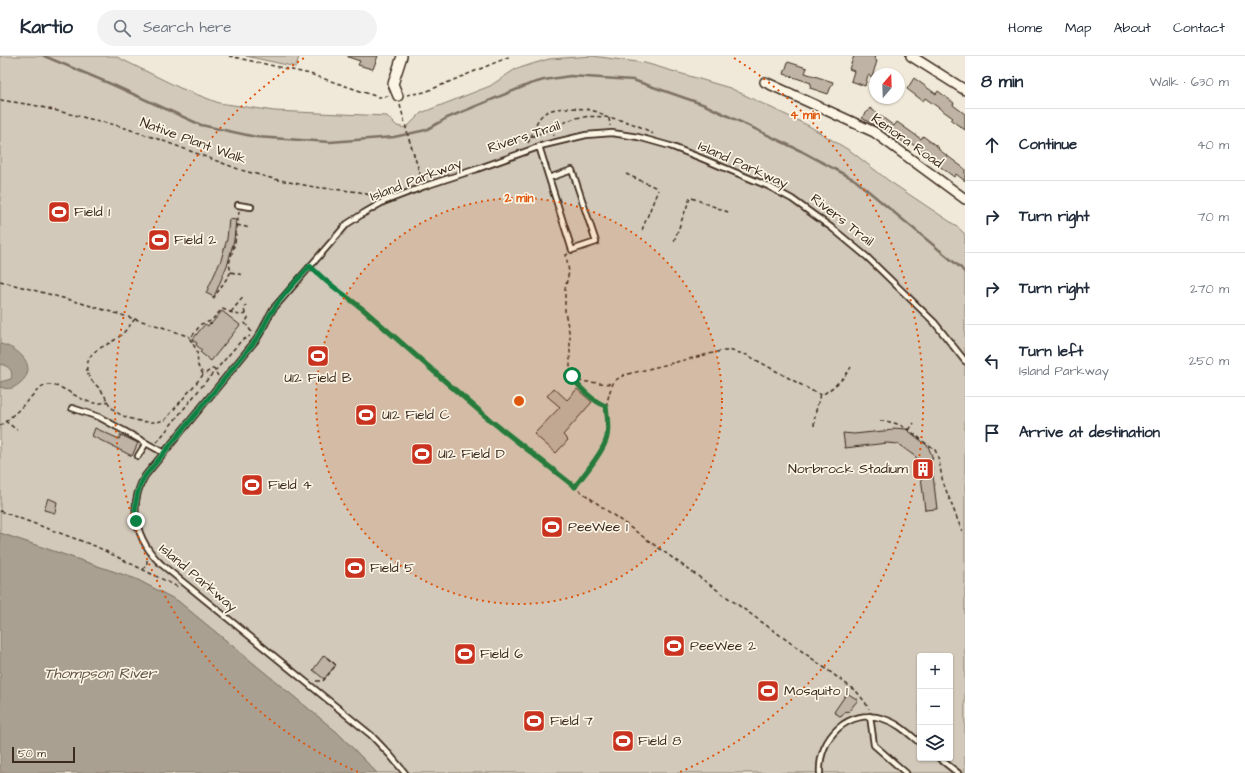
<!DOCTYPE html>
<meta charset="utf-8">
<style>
:root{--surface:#fff;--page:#f2f2f3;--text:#1f2937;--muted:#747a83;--line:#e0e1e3}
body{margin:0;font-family:"Architects Daughter",sans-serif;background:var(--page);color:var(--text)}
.controls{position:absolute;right:12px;bottom:12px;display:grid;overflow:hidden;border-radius:4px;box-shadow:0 1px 3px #0004}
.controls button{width:36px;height:36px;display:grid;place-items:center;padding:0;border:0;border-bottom:1px solid var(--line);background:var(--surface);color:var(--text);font:20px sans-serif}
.compass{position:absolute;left:869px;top:12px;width:36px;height:36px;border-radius:50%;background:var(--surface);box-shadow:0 1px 3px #0004;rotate:19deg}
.scale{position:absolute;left:12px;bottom:10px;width:63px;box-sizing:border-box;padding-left:4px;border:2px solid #3b2a1e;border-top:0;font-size:11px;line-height:14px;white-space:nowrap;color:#3b2a1e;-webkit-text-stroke:3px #fcf5e5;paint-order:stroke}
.stop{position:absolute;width:12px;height:12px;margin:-9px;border:3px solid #0b8043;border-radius:50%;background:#fff}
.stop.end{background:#0b8043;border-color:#fff;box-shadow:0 1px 4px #0008}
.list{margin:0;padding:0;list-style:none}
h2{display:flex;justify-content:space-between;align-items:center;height:52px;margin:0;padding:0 16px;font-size:17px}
h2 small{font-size:13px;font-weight:400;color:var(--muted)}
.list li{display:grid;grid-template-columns:26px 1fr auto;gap:12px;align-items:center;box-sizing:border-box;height:72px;padding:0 16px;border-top:1px solid var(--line)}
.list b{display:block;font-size:15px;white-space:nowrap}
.list p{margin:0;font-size:13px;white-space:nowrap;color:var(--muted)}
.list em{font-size:13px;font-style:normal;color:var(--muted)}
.icon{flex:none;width:22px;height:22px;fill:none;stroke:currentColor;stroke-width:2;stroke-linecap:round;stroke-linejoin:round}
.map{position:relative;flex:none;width:965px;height:717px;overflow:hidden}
header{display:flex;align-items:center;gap:24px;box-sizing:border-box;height:56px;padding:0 20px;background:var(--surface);border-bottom:1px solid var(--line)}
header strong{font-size:19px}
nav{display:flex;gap:22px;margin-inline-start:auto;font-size:14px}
.search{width:280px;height:36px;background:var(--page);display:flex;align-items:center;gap:10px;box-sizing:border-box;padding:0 14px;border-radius:22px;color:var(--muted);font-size:15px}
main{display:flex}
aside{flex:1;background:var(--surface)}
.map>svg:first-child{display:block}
</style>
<header>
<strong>Kartio</strong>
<div class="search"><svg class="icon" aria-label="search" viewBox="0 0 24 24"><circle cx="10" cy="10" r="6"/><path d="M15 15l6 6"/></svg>Search here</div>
<nav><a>Home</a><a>Map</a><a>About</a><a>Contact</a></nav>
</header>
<main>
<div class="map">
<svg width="965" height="717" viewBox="0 0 965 717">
<rect width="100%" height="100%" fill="#f0e9d9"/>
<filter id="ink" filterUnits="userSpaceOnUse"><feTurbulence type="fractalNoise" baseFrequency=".025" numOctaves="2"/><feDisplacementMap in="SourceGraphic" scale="8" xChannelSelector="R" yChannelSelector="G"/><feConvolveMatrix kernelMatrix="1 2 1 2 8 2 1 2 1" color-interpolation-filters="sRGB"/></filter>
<g filter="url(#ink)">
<path fill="#d2c9ba" stroke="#867a6c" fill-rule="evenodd" d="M0,0H115L180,32L219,47L274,55L387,60L397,70L406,72L421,57L490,30L514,14L532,8L549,3L592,0L645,7L730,32L809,70L852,96L889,125L955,169L965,178V717H377L338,677L178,545L136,523L0,477ZM920,600H950V702H920Z
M246,0H299L296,11Z"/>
<path fill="#aaa091" stroke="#7e7163" d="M0,288C18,291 40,311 20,327C13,333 9,334 0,331V326L11,323C14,314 8,310 0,308Z
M0,477L136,523L178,545L338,677L377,717H0Z"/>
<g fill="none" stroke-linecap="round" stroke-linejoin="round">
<path stroke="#7e7163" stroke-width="2.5" d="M44,0L111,28L201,69L256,81L330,86L394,81L426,74L447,62L530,28L544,24L570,20L633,24L705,49L801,95L855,124L961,212L965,217"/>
</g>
<path fill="#beb3a4" stroke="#3b2a1e" d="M348,0H378L373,13H372L358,9L360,5L348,1Z
M854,0H875L874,3L877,5L872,21L868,19L865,30L851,25L854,15L849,13Z
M788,6L807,12L805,17L833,26L828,38L810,32L811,27L784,18Z
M914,22L936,38L938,35L954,47L953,49L965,58V74L951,64L953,62L925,42L923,45L907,33Z
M870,52L894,70L897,66L921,83L923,80L939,92L938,93L965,113V125L956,118L954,121L938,109L939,108L908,85L906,88L881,70L879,72L862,62Z
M229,163L236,164L234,184L228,207L214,241L206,237L221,204L227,183Z
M222,255L240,269L211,305L200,296L202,294L196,289L197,287L192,284L205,268L208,270L210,267L211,268Z
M554,332L567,344L577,333L592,346L563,379L568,384L556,397L534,378L560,351L547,340Z
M95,372L119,383L121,379L138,387L132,400L92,380Z
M893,372L906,373L928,390L933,403H931L937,453L925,454L920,412L916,401L898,388L887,387L845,392L843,377L854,378L893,374Z
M48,442L57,446L55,457L44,454Z
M324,599L336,609L324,623L313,614Z
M847,637L858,644L848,656L846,655L841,661L834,656Z"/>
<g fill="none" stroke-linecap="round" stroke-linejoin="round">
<g stroke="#3b2a1e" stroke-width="8">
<path id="lane" d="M539,90L549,122L572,114L596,186L572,194L549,122
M238,149L251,151
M72,352L99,361L164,397
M138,400L146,387
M870,660L874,689L906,717
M939,702L958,717
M405,717L390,699L371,679L161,508C136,484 127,450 145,420L256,284C263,274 267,263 273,253L347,168L364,157L383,146L425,130L477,113L544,89L586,79L612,77L638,81L670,90L701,102L768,130L792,143L832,172L867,201L934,266L965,305
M820,717C818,682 849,651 884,663C898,667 909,678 920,687"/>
</g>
<g stroke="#3b2a1e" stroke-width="12">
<path id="street" d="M911,0L965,34
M765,26L874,76L965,143
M398,40L393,28L402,0"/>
</g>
<path stroke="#3b2a1e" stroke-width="1.5" stroke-dasharray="4 3" stroke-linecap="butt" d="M229,0L310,18L378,41L389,40
M407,39L425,36L511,0
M0,44L33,49L119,70L158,83L241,114L274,123L314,131L360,136L376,141L378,143
M400,49L409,83L422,124
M609,62L610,70
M552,72L554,80
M531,81C534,73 537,62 545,57C556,49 597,51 606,61
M528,87L531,81C545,76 559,68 573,63C596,56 633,64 653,78
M626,118L657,132
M692,142L728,156
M237,169L250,172
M642,174L658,134
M674,185L690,142
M568,198L566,199L569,216L565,233V256L570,280V313L574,323L577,325L612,328
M315,215C331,229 349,241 366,255C435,315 502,377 575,431C668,500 764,566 857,636L865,646L869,653
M231,216L243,219
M0,225L74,245L162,271L190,281
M213,243L231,216L229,208L235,186L239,156
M231,256L244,240
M245,258L244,252L246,249
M135,263C129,270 124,278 116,283C107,290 94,292 89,303C83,317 90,323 99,332C105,338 107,347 113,353C123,364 152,369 165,364L203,319L212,313H214L218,320
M203,318L198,310L197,295L190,283L201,268L211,265L222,253C230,255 237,261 245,258L248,260V262L245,267L253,278
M577,325C581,336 596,347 606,350
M5,365L17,374
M880,365C899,365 911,375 924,386C928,389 934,391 936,396C941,407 940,418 944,429L962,475
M0,370C5,366 10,362 14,358C22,352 36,333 44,330C63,323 85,356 108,345
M814,370L815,359L820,338
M909,374L914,367
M157,386L207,324L241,285L250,280
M575,431L602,393L607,384L608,373L606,350L610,335L614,325L624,319L721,295H732L747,299L816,337L822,339C833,332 845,322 851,311
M0,455L95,490L180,532
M143,514L147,507V503
M316,625H323L336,609L325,600"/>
<use href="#lane" stroke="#fcf5e5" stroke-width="4.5"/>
<use href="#street" stroke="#fcf5e5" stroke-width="9"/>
</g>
</g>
<g fill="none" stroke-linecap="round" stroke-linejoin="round" filter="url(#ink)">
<path stroke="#0b8043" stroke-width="5" d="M136,465C134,449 137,433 145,420L256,284C263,275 266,263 273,254C283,238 298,224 310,210L326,225L364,254L446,326L490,364L575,431C584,418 602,398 606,384C610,374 607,360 606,350C594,346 578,331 572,320"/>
</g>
<circle cx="519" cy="345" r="203" fill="#df570d" fill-opacity=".12"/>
<g fill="none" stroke="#df570d" stroke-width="2" stroke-dasharray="2 4">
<circle cx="519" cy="345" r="203"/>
<path d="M358 716A405 405 0 0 1 304 2M734 2A405 405 0 0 1 680 716"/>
</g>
<defs>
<g id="stadium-square" transform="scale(1.15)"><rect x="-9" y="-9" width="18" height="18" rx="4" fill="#c8321e" stroke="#fcf5e5"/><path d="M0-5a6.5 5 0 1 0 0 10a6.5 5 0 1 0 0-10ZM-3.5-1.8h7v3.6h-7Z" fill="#fff"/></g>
<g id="building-square" transform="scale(1.15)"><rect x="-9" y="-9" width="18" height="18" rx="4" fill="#c8321e" stroke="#fcf5e5"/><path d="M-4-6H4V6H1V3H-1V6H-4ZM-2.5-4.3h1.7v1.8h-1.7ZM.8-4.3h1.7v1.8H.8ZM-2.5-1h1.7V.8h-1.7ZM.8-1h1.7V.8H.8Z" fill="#fff"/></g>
</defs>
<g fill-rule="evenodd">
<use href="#stadium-square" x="59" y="156"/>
<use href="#stadium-square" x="159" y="184"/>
<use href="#stadium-square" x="318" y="300"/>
<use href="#stadium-square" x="366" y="359"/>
<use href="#stadium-square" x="422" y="398"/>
<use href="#building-square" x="923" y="413"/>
<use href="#stadium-square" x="252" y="429"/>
<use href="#stadium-square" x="552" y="471"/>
<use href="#stadium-square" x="355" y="512"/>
<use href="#stadium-square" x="674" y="590"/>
<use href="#stadium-square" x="465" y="598"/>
<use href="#stadium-square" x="768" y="635"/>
<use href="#stadium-square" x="534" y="665"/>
<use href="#stadium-square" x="623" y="685"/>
</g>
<g text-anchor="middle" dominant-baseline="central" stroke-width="3.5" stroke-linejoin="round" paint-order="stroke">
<g font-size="14" fill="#3b2a1e" stroke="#fcf5e5">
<text transform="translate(524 81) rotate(-18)">Rivers Trail</text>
<text transform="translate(193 85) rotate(20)">Native Plant Walk</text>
<text transform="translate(907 85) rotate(35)">Kenora Road</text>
<text transform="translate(743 109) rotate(24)">Island Parkway</text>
<text transform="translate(416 124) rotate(-21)">Island Parkway</text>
<text transform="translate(842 164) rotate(38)">Rivers Trail</text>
<text transform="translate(198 522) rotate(40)">Island Parkway</text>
</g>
<g font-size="14" fill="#3b2a1e" stroke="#fcf5e5" text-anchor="start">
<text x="74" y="156">Field 1</text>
<text x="174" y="184">Field 2</text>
<text x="318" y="322" text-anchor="middle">U12 Field B</text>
<text x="382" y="359">U12 Field C</text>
<text x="438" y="398">U12 Field D</text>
<text x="908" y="413" text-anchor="end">Norbrock Stadium</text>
<text x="268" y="429">Field 4</text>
<text x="568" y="471">PeeWee 1</text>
<text x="370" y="512">Field 5</text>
<text x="690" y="590">PeeWee 2</text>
<text x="480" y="598">Field 6</text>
<text x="784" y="635">Mosquito 1</text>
<text x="550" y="665">Field 7</text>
<text x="638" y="685">Field 8</text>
</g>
<g font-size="15" font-style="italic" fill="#625346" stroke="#fcf5e5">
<text x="100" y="617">Thompson River</text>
</g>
</g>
<circle cx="519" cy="345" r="6" fill="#df570d" stroke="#fcf5e5" stroke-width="2"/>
<g font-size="12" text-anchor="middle" font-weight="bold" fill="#df570d" stroke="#fcf5e5" stroke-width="3.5" stroke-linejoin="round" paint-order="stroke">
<text x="805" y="63">4 min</text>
<text x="519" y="146">2 min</text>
</g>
</svg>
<div class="controls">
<button>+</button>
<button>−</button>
<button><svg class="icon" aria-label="layers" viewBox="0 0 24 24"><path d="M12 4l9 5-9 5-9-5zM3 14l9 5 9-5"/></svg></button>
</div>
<svg class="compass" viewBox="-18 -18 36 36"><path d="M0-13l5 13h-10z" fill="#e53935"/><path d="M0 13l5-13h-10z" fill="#747a83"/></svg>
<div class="scale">50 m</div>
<div class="stop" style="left:572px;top:320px"></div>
<div class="stop end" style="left:136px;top:465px"></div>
</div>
<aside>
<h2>8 min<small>Walk · 630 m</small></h2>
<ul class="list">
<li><svg class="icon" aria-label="ahead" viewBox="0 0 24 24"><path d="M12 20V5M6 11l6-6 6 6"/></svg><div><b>Continue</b></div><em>40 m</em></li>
<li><svg class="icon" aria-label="right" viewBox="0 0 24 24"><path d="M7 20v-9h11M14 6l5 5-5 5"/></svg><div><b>Turn right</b></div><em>70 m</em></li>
<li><svg class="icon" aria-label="right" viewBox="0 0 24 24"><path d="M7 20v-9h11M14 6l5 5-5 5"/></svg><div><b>Turn right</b></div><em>270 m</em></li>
<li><svg class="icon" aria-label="left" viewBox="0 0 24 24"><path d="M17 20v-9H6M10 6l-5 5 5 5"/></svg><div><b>Turn left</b><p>Island Parkway</p></div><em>250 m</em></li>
<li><svg class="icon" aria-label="arrive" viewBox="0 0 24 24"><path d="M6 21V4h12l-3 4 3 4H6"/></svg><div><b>Arrive at destination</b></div></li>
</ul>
</aside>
</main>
